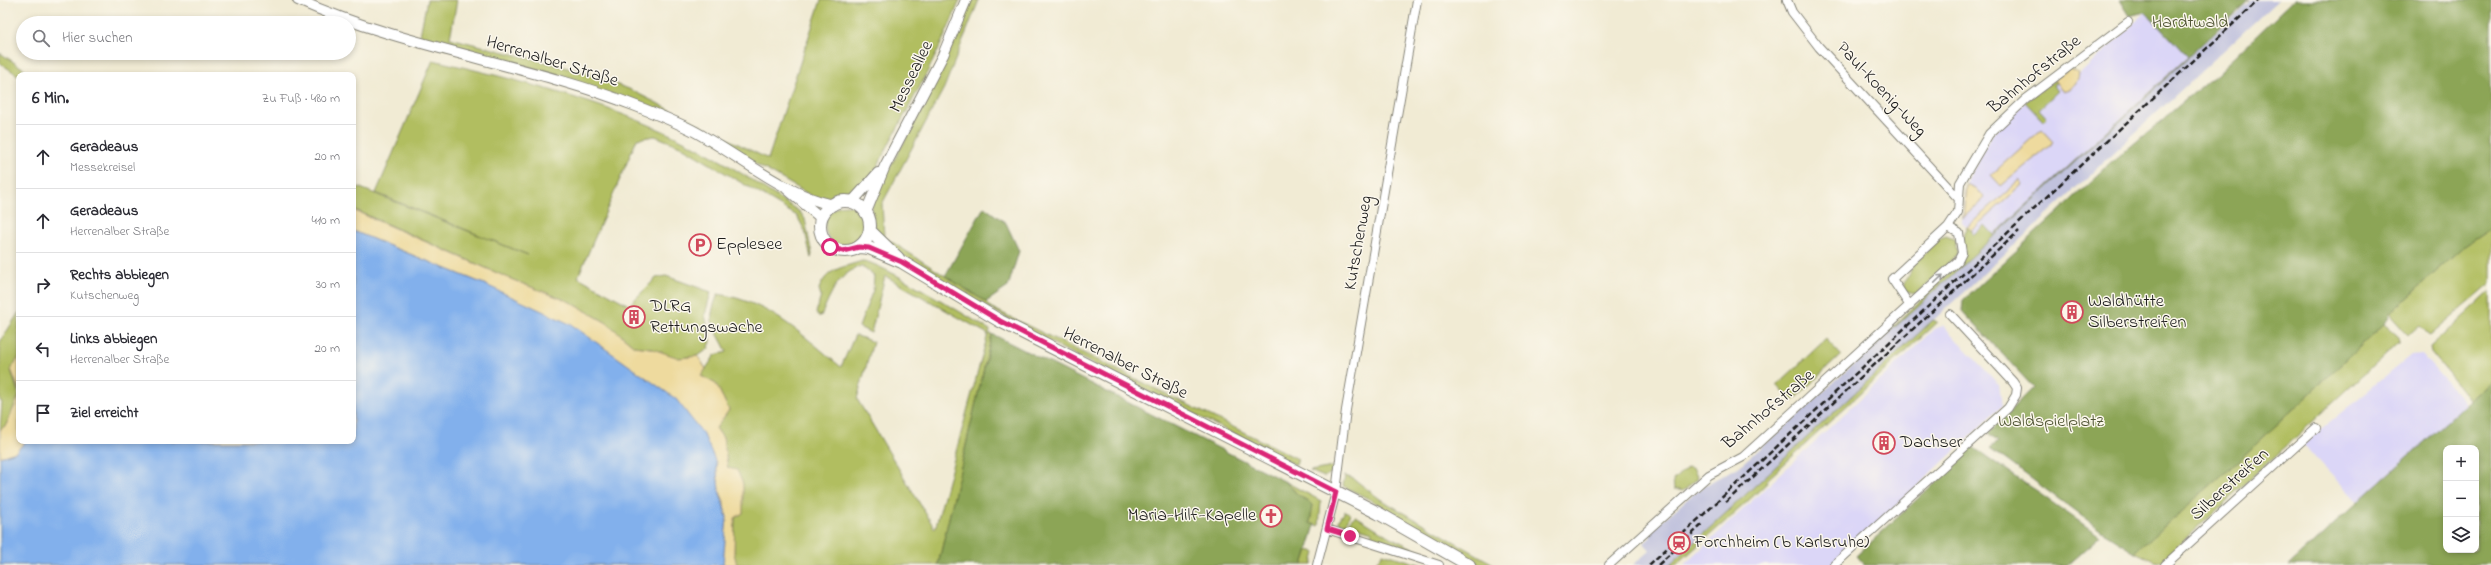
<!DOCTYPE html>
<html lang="de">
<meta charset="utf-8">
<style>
:root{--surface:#fff;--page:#f7f7f7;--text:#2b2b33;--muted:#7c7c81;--line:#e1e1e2}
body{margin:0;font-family:"Indie Flower",sans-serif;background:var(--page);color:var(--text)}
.controls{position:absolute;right:12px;bottom:12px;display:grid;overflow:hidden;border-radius:8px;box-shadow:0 2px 6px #0003}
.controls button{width:36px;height:36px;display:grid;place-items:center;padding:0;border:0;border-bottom:1px solid var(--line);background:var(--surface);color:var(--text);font:20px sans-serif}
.stop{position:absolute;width:12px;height:12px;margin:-9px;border:3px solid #db2777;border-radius:50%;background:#fff}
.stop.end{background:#db2777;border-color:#fff;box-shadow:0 1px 4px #0008}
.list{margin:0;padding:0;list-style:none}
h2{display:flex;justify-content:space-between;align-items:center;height:52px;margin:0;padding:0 16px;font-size:17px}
h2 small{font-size:13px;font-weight:400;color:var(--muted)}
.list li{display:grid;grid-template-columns:26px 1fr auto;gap:12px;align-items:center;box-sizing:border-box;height:64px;padding:0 16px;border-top:1px solid var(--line)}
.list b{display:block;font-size:15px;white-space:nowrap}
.list p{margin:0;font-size:13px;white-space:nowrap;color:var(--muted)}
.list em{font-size:13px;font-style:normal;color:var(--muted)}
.icon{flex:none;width:22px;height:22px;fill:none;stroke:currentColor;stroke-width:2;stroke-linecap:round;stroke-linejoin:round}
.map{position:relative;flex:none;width:2491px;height:565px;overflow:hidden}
.search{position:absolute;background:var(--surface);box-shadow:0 2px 6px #0003;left:16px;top:16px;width:340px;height:44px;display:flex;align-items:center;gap:10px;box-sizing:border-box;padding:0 14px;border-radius:22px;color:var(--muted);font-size:15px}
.panel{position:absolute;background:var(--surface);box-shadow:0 2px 6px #0003;left:16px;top:72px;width:340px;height:372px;border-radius:8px}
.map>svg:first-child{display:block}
</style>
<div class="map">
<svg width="2491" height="565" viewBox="0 0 2491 565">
<rect width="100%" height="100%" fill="#fbf7ec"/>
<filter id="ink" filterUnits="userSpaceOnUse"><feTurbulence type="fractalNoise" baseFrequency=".025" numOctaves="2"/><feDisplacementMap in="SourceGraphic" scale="8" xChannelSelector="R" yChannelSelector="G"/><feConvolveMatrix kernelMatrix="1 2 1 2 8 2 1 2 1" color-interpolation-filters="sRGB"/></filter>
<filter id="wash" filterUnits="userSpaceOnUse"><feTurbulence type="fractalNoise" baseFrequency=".012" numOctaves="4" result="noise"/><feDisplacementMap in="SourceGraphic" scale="16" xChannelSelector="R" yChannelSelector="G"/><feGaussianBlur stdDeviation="0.9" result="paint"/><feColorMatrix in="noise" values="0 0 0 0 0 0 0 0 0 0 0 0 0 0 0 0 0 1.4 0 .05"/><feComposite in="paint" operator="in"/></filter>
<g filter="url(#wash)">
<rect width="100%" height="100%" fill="#f1ebd4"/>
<path fill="#dbd6f7" d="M2146,12L2188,57L1974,254L1977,238L1962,222L1965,186L1991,136L2008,116L2070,68L2080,74Z
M1943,325L1999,385L2002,406L1834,565H1684L1934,329Z
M2421,354L2467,405L2359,503L2303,444L2411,355Z"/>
<path fill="#c1c2dd" d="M2251,0H2278L1670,565H1633L1650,550L1644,543L1651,537L1648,533L1693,494L1714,480L1738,467L1784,428Z"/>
<path fill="#b1be60" stroke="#666d3e" d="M427,0H457L450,38L579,71L629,89L768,159L821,0H960C941,48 916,95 891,140C882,157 872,181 857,194C848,201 826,201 815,198L676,118L419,40Z
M972,0H979L944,88L882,204L884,237L986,302L990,307L1298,459L1296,465L1065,350L974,300L886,245L876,233L871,208L877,191L922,110Z
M0,53L33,75L19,76L0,63Z
M2188,57V58L1869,351L1955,266L1964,232L1967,227L1974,235L1985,225L1994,235Z
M433,60C522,81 610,103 692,145C730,164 765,189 800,212L805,219L812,254L811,258L805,231L797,216L680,146L655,136L637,139L578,277L629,305L656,278L666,276L711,292L705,315L711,342L708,349L698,356L679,358L669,356L650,348L634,346L607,323L570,302L513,280L353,209V185L528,255L376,193Z
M2054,80L2056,83L2053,85L2058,91L2039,109L2047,118L2044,122L2025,102Z
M825 226a21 21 0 1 1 42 0a21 21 0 1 1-42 0Z
M2491,228V283L2430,335L2420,325L2408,335L2389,314L2467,244Z
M1946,236L1954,239L1957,251L1956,256L1920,291L1915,294L1906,292L1904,283L1915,262L1940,238Z
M862,261C877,260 970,318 990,330L989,334H992L938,565H736L734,554L735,517L743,513L728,468L723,438L716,428L729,410L716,384L701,376L715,355L727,352C714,324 705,325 718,294C768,301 804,336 841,367L855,335L873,342L857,399L935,529L988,334L885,276L871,333L859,327L873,290L874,276L861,266C837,275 831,293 821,316H818L816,313L821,296L819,289C827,268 842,268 862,261Z
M2491,291V381L2470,400L2431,352L2430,347Z
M19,312V357L11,370L19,396L6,425L0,430L2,402L0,401V342Z
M1933,320L1937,322L1768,479L1765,485C1736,513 1706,538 1676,565H1670Z
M2384,324L2399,337L2400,341L2163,560L2156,562L2135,552L2239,460Z
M1826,339L1841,355L1792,401L1777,385Z
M1333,467L1331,473L1324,477L1310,471Z
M1688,467L1694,469L1698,478L1683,491L1674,489L1673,480Z
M1345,476L1354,479L1380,499L1495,565H1477L1371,500L1343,486Z
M1286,482L1321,501L1319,526L1310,523L1313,505L1297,494Z
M1345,511L1350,513L1345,529L1341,528L1339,520Z
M1356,516L1390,537L1421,552L1370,538L1372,532L1353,526L1351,532L1348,531L1351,519Z
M1308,550L1315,552L1312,565H1303Z
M1383,553L1422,565H1374Z"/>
<path fill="#8ca556" stroke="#546039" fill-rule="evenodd" d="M2120,0H2249L2188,57L2146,12L2130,16Z
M2294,0H2491V228L2467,244L2389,314L2384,324L2239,460L2135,552L2103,532L1990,448L1998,442L1988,433L2033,387L1962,311L1963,300L2111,163L2215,75Z
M984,207L1006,223L1019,251L1008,287L986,302L945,276Z
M992,334L1286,482L1297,494L1313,505L1310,523L1315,525L1303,565H938Z
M2491,381V565H2289ZM2446,448H2476V550H2446Z
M1973,447L2100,536L2067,565H1864L1856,556Z"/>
<path fill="#eeda9e" stroke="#857b5d" d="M2070,68L2079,74C2078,83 2071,90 2062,91L2054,80Z
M2042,129L2054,142L2001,186L1991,175Z
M2020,180L2023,184L1971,231L1967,227Z
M1966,184L1975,188L1985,198L1963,218Z
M353,210L513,280L570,302L607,323L634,346L650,348L679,358L698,356L706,369L701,376L716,384L729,410L716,428L723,438L728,468L737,470L743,484V513L735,518L734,553L737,565H723L724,501L719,490L716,463L704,435L484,284L353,231Z
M19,357V391L11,369Z
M19,396V441H26L16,452L0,457V430L6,425Z"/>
<path fill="#82b0ec" stroke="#4f6684" d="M353,231L484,284L572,325L676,399L704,435L716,463L719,490L727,517L723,565H0V457L16,452L26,441H353Z"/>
</g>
<g filter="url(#ink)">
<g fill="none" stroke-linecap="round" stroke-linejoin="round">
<g stroke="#868478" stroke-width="10">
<path id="minor" d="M1787,0L1792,12L1819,47L1958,198
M1910,306L1892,279L1948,227L1958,212L1960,183L1989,134L2026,99L2128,22
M1327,529L1439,565
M1317,565L1336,492L1346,410L1417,0
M1609,565L1709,475L1743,457L1958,261L1962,253L1959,233L1948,227
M1834,565L2008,408L2016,395L2017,388L2013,382L1950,314
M2165,565L2316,428"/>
</g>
<g stroke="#868478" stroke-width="12">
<path id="tertiary" d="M298,0C407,49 526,63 636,106C654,113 674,121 692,130C736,153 784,195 833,205
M787,189L821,218
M852,202L878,173
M866,212L885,166L943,55L966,0"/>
</g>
<g stroke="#868478" stroke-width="14">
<path id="secondary" d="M820 226a25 25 0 1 1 50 0a25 25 0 1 1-50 0Z
M870,231L898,258
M859,247L869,248L902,262L1000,321L1378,513L1469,565"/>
</g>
<use href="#minor" stroke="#fff" stroke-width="8"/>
<use href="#tertiary" stroke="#fff" stroke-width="10"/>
<use href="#secondary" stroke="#fff" stroke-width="12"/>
<path stroke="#1c1c1c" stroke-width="2.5" stroke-dasharray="6 3" stroke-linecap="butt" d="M1726,502L2019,231
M1649,565L2259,0
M1658,565L1704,523"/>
</g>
<defs><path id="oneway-shaft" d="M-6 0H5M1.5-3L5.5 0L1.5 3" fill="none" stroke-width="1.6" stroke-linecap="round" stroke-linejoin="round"/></defs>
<use stroke="#999" href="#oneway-shaft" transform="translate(1939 279) rotate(-44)"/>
</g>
<g fill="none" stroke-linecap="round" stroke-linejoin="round" filter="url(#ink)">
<path stroke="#db2777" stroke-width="5" d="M830,247L843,251L859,247L869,248L902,262L1000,321L1336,492L1327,529L1350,536"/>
</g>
<defs>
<g id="parking-ring" transform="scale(1.15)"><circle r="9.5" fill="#fbf7ec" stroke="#d1495b" stroke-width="1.5"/><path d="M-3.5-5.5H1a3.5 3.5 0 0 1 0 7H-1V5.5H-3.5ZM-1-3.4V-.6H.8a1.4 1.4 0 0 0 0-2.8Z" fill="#d1495b"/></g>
<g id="building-ring" transform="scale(1.15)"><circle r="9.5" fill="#fbf7ec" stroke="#d1495b" stroke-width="1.5"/><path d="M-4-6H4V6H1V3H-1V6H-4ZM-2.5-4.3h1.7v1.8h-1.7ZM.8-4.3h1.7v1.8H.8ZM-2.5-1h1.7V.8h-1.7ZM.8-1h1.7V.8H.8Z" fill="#d1495b"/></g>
<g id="church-ring" transform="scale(1.15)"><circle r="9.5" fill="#fbf7ec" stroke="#d1495b" stroke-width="1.5"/><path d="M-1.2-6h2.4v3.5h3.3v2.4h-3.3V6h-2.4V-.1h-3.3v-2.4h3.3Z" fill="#d1495b"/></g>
<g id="station-ring" transform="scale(1.15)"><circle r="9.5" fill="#fbf7ec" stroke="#d1495b" stroke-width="1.5"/><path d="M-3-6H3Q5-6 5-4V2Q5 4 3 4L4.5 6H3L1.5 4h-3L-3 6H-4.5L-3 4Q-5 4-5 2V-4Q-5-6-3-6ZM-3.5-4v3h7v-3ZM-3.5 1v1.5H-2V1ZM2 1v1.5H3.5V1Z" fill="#d1495b"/></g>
</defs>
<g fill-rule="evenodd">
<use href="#parking-ring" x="700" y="245"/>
<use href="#building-ring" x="2072" y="312"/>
<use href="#building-ring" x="634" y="317"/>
<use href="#building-ring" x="1884" y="443"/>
<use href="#church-ring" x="1271" y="516"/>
<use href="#station-ring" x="1679" y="543"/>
</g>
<g text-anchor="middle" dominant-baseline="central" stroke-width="3" stroke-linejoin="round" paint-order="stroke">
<g font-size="18" fill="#505534" stroke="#fbf7ec">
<text x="2190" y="23">Hardtwald</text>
<text x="2051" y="422">Waldspielplatz</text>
</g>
<g font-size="18" fill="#1c1c1c" stroke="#fbf7ec">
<text transform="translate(552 62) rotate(17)">Herrenalber Straße</text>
<text transform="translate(2035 75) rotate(-39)">Bahnhofstraße</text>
<text transform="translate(912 77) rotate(-64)">Messeallee</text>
<text transform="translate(1881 90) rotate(47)">Paul-Koenig-Weg</text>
<text transform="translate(1359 243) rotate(-80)">Kutschenweg</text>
<text transform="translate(1125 364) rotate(27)">Herrenalber Straße</text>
<text transform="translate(1769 410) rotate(-40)">Bahnhofstraße</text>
<text transform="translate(2230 485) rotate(-42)">Silberstreifen</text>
</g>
<g font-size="18" fill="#1c1c1c" stroke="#fbf7ec" text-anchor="start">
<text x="716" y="245">Epplesee</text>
<text x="2088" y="302">Waldhütte<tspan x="2088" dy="21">Silberstreifen</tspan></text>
<text x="650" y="307">DLRG<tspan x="650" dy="21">Rettungswache</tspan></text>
<text x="1900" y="443">Dachser</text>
<text x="1256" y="516" text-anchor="end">Maria-Hilf-Kapelle</text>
<text x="1694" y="543">Forchheim (b Karlsruhe)</text>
</g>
</g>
</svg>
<div class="controls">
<button>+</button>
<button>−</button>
<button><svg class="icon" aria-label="layers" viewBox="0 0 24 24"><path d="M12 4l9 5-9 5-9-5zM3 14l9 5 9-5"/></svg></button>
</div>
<div class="stop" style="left:830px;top:247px"></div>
<div class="stop end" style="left:1350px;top:536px"></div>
<div class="search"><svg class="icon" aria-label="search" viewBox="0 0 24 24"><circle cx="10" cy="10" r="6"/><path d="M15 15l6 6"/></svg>Hier suchen</div>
<section class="panel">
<h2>6 Min.<small>Zu Fuß · 480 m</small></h2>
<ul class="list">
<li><svg class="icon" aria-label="ahead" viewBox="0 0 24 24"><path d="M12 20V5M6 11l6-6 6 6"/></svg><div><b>Geradeaus</b><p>Messekreisel</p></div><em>20 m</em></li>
<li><svg class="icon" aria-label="ahead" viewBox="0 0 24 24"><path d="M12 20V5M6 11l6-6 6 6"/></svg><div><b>Geradeaus</b><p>Herrenalber Straße</p></div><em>410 m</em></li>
<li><svg class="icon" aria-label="right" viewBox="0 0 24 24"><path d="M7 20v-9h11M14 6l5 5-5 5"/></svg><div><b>Rechts abbiegen</b><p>Kutschenweg</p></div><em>30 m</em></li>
<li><svg class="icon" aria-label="left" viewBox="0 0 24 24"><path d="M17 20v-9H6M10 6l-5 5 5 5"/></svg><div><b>Links abbiegen</b><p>Herrenalber Straße</p></div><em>20 m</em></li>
<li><svg class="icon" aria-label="arrive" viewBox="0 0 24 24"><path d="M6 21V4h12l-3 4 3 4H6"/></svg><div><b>Ziel erreicht</b></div></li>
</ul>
</section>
</div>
